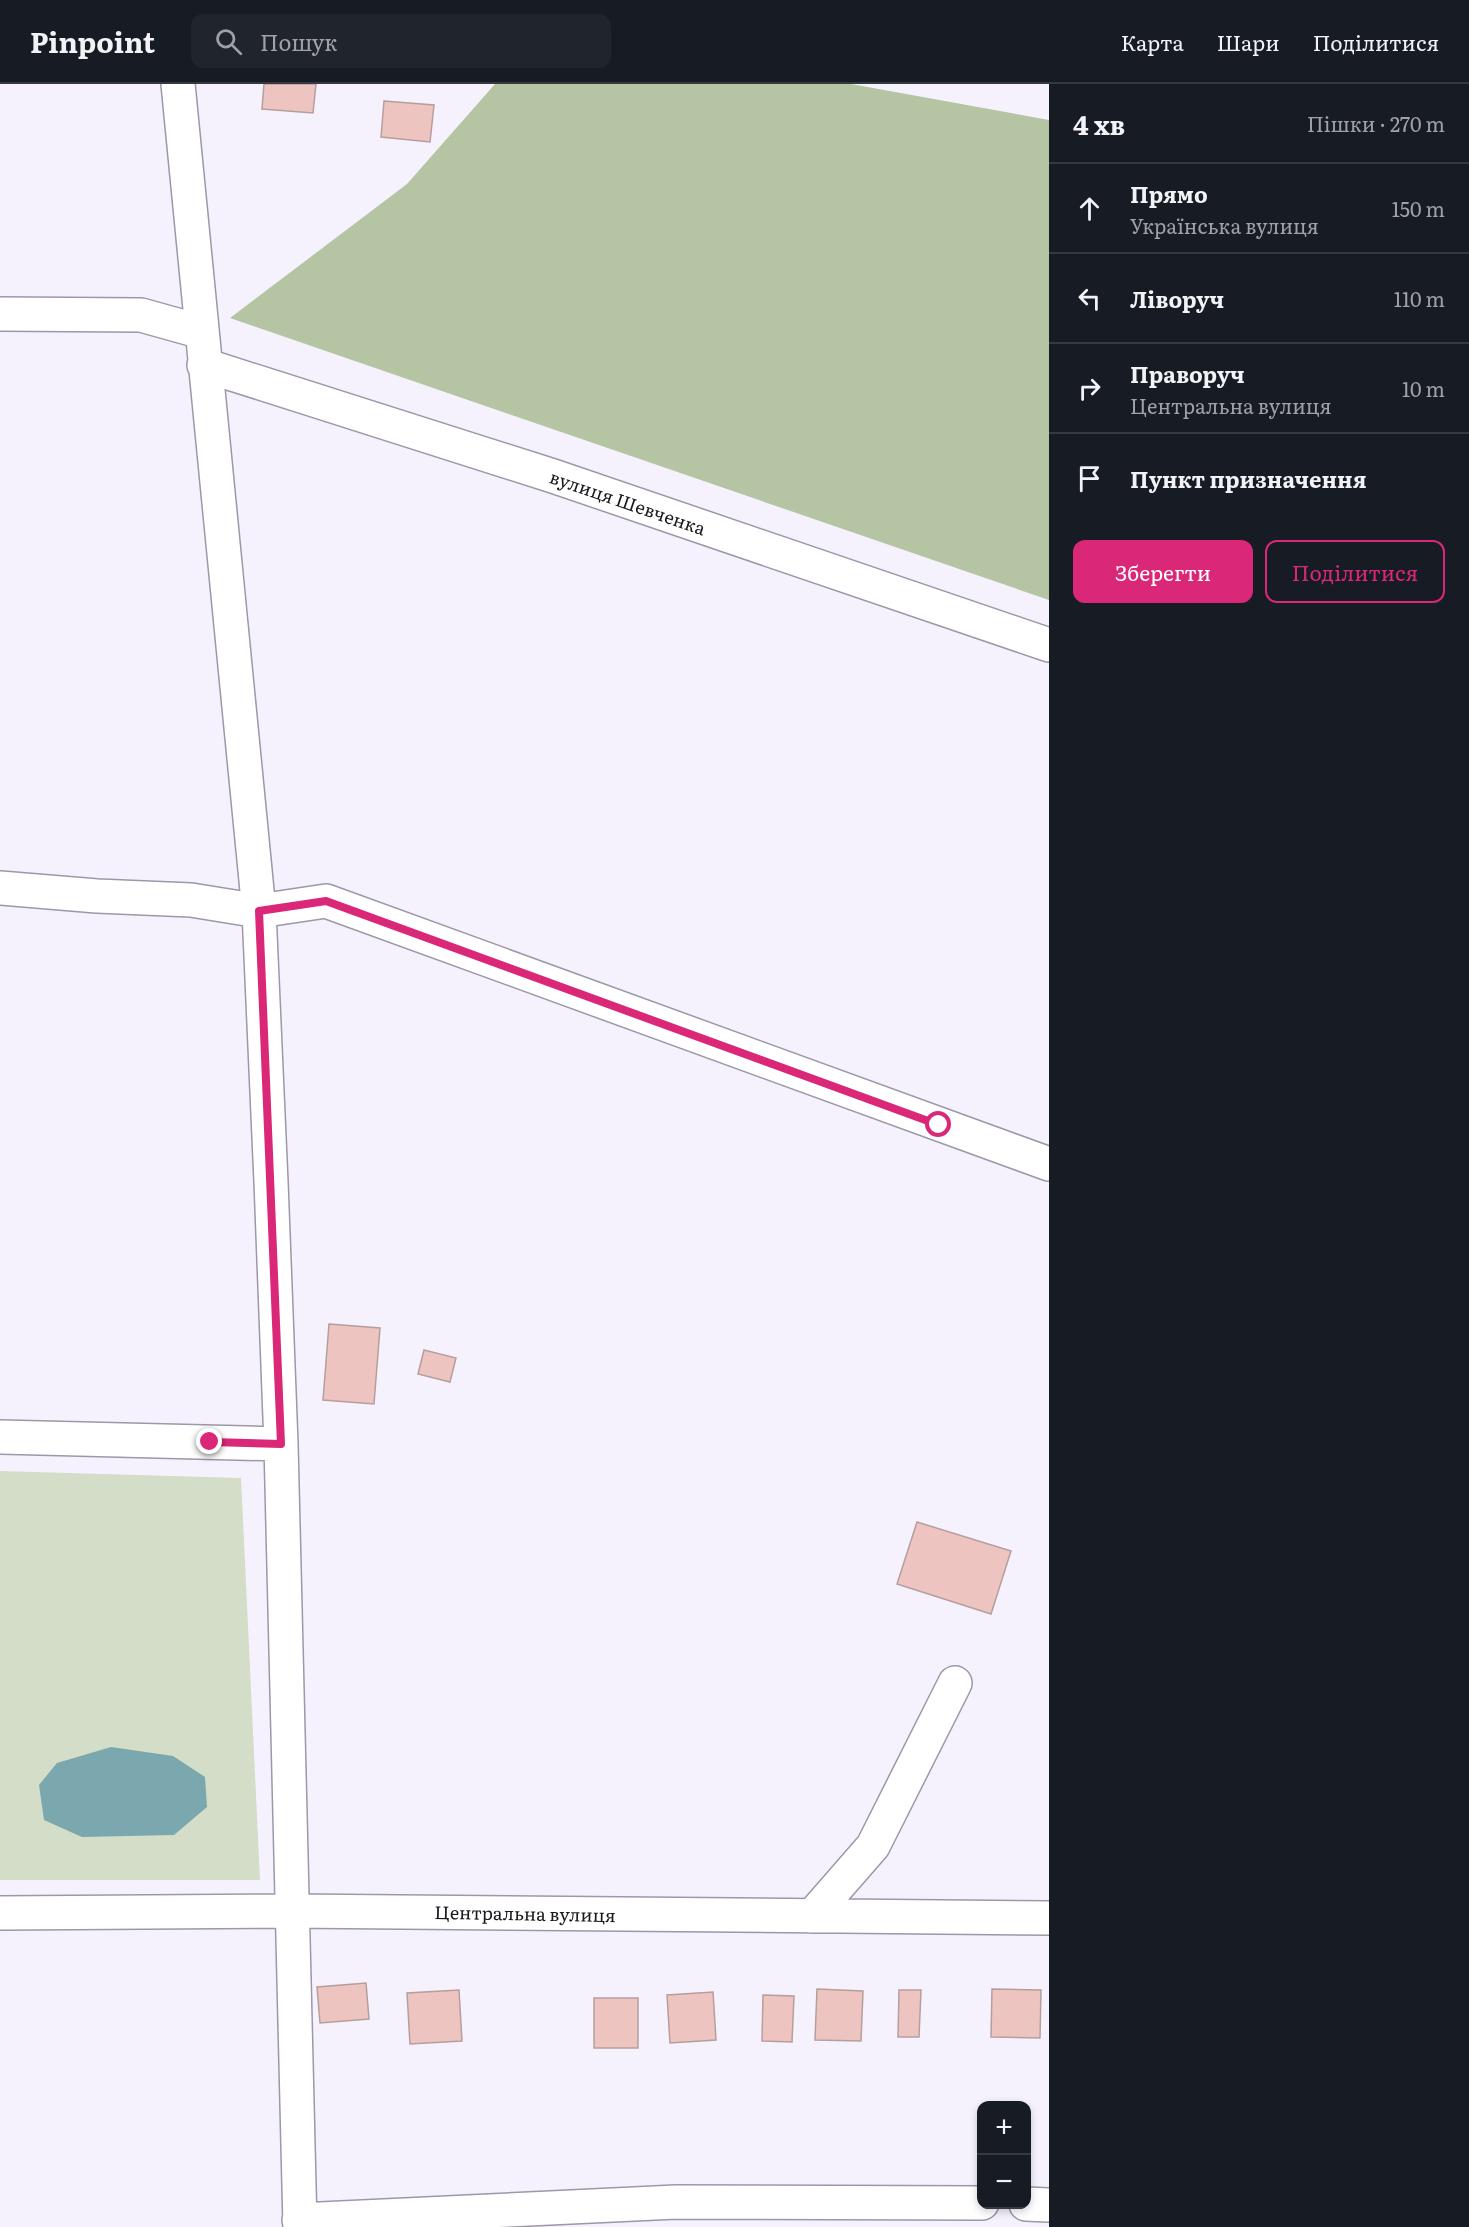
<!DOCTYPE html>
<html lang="uk">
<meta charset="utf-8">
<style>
:root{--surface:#171b24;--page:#20242c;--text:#f1f3f6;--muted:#9ea1a6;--line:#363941;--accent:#db2777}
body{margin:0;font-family:Literata,serif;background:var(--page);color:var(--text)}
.controls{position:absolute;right:18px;bottom:18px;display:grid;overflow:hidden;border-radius:12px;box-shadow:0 3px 9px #0003}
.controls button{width:54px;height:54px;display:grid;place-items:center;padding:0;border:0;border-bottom:2px solid var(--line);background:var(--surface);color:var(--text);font:30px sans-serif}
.stop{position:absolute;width:18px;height:18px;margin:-14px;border:4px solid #db2777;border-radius:50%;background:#fff}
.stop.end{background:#db2777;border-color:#fff;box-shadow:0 2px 6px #0008}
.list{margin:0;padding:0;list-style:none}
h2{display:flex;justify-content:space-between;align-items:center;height:78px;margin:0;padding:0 24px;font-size:26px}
h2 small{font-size:20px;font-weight:400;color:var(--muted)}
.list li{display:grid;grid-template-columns:39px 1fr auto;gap:18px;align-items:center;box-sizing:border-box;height:90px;padding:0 24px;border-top:2px solid var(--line)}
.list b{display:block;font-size:22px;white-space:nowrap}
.list p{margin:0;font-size:20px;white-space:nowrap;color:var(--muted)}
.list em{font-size:20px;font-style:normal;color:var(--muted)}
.actions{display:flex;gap:12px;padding:18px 24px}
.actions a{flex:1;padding:14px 0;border:2px solid var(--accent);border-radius:12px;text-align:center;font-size:21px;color:var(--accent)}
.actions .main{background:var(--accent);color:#fff}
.icon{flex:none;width:33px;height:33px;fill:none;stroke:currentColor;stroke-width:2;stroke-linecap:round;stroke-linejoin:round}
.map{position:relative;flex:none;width:1049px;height:2143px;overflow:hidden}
header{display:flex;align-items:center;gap:36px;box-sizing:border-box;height:84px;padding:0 30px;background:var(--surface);border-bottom:2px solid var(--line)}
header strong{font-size:28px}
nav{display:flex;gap:33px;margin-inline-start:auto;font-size:21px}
.search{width:420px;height:54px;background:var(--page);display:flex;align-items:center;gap:15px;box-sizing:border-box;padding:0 21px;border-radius:12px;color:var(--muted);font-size:22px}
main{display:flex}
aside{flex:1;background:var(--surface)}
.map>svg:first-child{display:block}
</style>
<header>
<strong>Pinpoint</strong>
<div class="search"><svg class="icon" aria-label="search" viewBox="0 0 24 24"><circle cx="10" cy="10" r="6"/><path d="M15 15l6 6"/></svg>Пошук</div>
<nav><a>Карта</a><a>Шари</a><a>Поділитися</a></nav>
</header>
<main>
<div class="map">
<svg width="1049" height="2143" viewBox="0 0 1049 2143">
<rect width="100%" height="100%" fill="#f6f2fd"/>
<path fill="#d3ddc7" d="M0,1387L241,1394L260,1796H0Z"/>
<path fill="#b5c5a4" d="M495,0H851L1049,36V516L230,234L407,100Z"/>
<path fill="#7ba7ae" d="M111,1663L173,1672L205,1693L207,1723L174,1751L82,1753L44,1736L39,1701L57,1679Z"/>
<path fill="#eec4c1" stroke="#b59e9d" stroke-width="1.5" d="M264,0H316L313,29L262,25Z
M384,17L434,21L430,58L381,53Z
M329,1240L380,1244L374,1320L323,1316Z
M424,1266L456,1274L450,1298L418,1290Z
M917,1438L1011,1467L991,1530L897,1500Z
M366,1899L369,1935L320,1939L317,1903Z
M817,1905L863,1907L861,1957L815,1956Z
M992,1905L1041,1906L1040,1954L991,1953Z
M459,1906L462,1957L410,1960L407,1909Z
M899,1906H921L919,1953H898Z
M713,1908L716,1956L670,1959L667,1911Z
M763,1911L794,1912L792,1958L762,1957Z
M594,1914H638V1964H594Z"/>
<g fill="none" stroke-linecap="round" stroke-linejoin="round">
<g stroke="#9d97a8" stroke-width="36">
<path id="minor" d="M178,0L259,827L271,1098L281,1360L300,2143
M0,230L141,231L202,248
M204,281L553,392L1049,561
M0,804L97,812L191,816L259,827L326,817L1049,1080
M0,1353L281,1360
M0,1829L292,1827L1049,1834
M812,1832L873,1762L955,1599
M1026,2120L1049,2121
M299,2136L676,2118L982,2119"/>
</g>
<use href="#minor" stroke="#fff" stroke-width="33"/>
</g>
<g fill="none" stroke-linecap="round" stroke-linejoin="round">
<path stroke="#db2777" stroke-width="8" d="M210,1358L281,1360L259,827L326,817L939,1041"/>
</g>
<g text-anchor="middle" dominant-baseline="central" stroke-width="6" stroke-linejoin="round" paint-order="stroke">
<g font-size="18" fill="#1b191f" stroke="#fff">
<text transform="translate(628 418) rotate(19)">вулиця Шевченка</text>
<text transform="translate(525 1829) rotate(1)">Центральна вулиця</text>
</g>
</g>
</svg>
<div class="controls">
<button>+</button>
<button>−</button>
</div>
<div class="stop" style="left:939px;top:1041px"></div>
<div class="stop end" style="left:210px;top:1358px"></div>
</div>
<aside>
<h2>4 хв<small>Пішки · 270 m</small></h2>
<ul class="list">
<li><svg class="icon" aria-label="ahead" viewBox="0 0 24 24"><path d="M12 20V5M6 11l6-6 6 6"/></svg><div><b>Прямо</b><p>Українська вулиця</p></div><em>150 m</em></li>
<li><svg class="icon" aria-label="left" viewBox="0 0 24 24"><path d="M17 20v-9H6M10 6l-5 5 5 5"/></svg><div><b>Ліворуч</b></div><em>110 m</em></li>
<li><svg class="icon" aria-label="right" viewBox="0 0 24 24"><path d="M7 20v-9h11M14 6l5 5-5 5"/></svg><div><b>Праворуч</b><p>Центральна вулиця</p></div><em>10 m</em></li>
<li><svg class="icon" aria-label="arrive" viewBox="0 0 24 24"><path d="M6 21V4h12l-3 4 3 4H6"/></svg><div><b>Пункт призначення</b></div></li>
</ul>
<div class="actions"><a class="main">Зберегти</a><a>Поділитися</a></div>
</aside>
</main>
